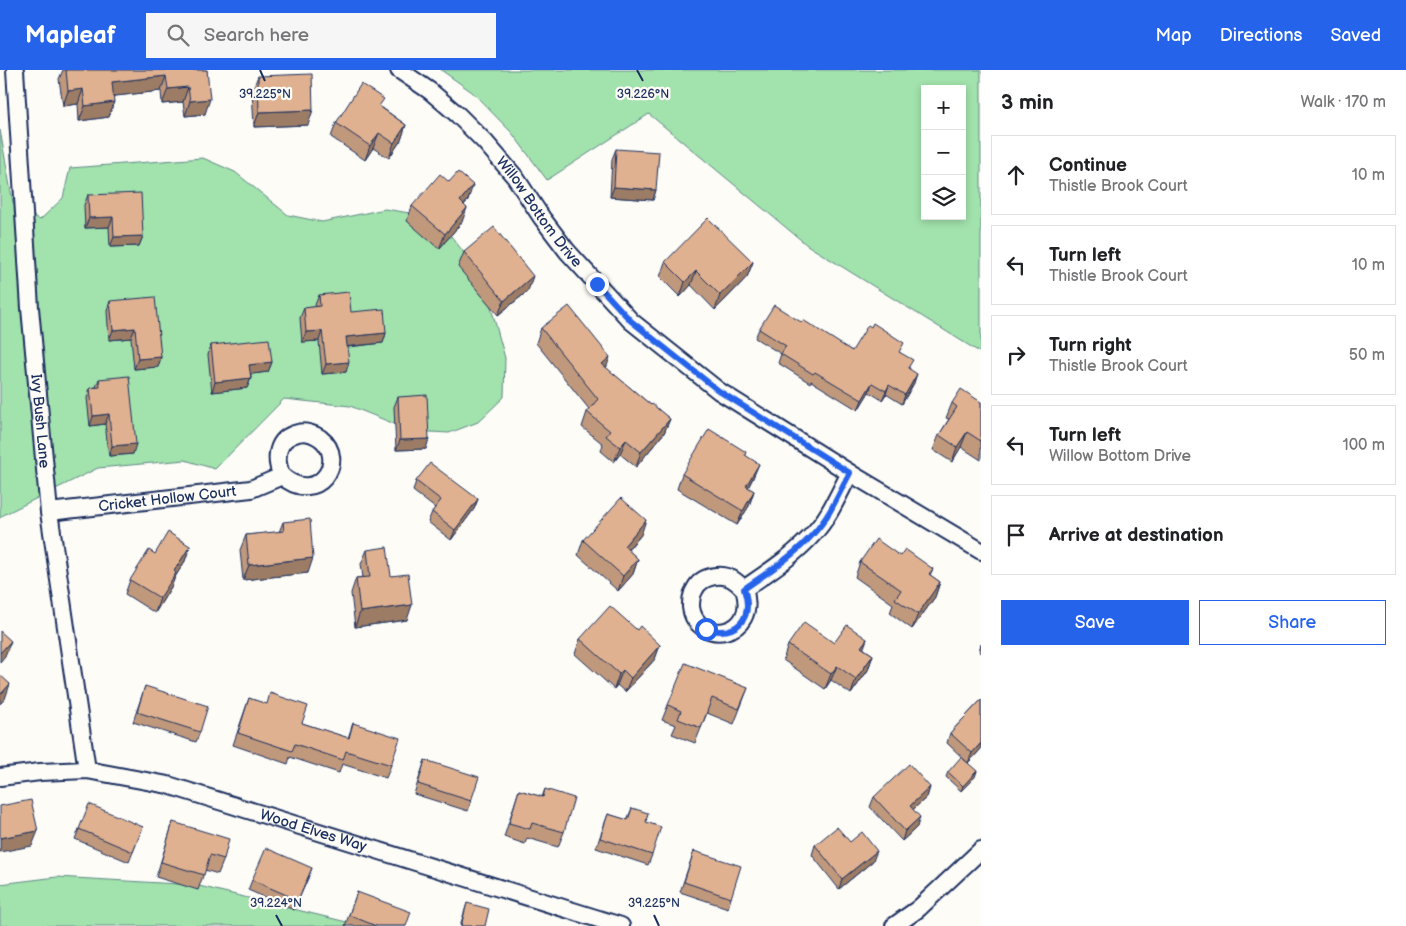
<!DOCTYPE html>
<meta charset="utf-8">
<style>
:root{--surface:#fff;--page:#f6f6f6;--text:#202124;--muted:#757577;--line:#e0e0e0;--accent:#2563eb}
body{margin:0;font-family:"Balsamiq Sans",sans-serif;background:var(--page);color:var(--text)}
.controls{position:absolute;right:15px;top:15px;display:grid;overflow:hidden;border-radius:0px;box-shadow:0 2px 8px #0003}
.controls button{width:45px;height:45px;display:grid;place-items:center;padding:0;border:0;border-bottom:1px solid var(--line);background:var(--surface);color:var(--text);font:25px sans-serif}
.stop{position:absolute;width:15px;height:15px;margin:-11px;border:4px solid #2563eb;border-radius:50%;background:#fff}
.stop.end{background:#2563eb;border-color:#fff;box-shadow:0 1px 5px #0008}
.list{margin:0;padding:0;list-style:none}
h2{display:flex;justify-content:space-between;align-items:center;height:65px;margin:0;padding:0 20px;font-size:21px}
h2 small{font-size:16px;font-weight:400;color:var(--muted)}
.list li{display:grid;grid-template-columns:32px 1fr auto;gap:15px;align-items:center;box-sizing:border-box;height:80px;margin:0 10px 10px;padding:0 10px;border:1px solid var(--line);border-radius:0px}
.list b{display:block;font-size:19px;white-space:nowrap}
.list p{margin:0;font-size:16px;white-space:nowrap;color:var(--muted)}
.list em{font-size:16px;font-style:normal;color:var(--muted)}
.actions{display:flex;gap:10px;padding:15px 20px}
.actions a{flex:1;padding:11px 0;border:1px solid var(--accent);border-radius:0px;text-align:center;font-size:18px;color:var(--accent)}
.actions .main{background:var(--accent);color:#fff}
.icon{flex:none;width:28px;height:28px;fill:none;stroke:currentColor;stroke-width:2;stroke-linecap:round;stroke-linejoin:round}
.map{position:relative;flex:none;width:981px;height:856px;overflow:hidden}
header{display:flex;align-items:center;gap:30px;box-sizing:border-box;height:70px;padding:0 25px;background:var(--accent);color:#fff}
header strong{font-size:24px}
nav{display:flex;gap:28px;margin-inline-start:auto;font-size:18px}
.search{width:350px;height:45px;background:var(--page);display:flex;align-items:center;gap:12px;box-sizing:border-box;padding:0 18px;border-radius:0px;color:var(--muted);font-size:19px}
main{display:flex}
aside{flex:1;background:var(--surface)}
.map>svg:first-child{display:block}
</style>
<header>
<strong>Mapleaf</strong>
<div class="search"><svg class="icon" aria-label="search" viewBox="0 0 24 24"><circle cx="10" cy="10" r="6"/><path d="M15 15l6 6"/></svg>Search here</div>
<nav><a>Map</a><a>Directions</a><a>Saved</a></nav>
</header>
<main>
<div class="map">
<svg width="981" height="856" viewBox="0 0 981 856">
<rect width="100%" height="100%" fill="#fdfcf7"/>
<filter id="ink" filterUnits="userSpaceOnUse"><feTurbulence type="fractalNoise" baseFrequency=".02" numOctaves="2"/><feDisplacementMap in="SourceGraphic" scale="10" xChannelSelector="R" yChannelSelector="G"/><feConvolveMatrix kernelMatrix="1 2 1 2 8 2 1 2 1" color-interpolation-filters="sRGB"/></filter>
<g filter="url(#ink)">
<path fill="#a2e2ac" stroke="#5e8885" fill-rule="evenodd" d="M441,0H981V283L807,175L649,44L547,110L512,63L472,22ZM925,19H962V146H925Z
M0,60L13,133L40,150L63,128L70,98L203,88L235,102L288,145L322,152L385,139L422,145L451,166L473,194L487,223L505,288L504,327L478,352L449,363L412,361L350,336L284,329L215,399L185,390L98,398L5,444L0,448Z
M57,807L195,815L363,856H0V814Z"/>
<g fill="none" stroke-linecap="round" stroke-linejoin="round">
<g stroke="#1b2f5e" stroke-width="20">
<g id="minor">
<path id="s1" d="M15,0L30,238L49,442L87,700"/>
<path id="s2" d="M399,0L430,21L458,45L485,72L515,107L542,148L567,181L631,251L719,321L850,403L981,481"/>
<path id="s3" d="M49,442L251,419L282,406C317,437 349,390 320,368C314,364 305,361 298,363C276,368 274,389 282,406"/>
<path d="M744,519C760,568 696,576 691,537C691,531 691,525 695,519C702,505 723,502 735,511C738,513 741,516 744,519C768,502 794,486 814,463C830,446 839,423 850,403"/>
<path id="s4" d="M0,707L40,702L87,700L168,715L621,856"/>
<path d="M894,856L918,839L981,780"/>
</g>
</g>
<use href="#minor" stroke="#fdfcf7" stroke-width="16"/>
</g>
<path fill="#c0987c" stroke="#1b2f5e" d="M63,0H207L205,44L185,46L183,32L162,34L161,21L114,26L109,47L79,51L78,34L63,36L59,9Z
M258,6L308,55L254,57L252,21Z
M381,37L406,55L401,70L389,88L373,78L365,90L331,67L336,53Z
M616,79L656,120L653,130L610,127L612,89Z
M449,112L468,130L464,135L462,152L439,179L407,151L412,136Z
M88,125L143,166L139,176L110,177L109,157L85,158L84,135Z
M464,182L528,221L498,245L458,197Z
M665,192H753L747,207L715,240L691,215L680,227L660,207Z
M319,225L386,263L383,273L348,277L346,302L322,304L319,271L302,272L300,248L304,238L316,237L315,235Z
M110,231L161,287L158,297L134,299L131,268L109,270L107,241Z
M801,252L852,281L901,283L910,299L914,313L902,334L886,324L882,330L869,322L858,340L811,311L810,313L778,293L781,284L755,268L759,259Z
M541,258L606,298L651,335L670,349L664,363L636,397L620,384L614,392L601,381L603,374L582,357L587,342L589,339L536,273Z
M211,275L272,292L268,302L250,304L251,308L247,318L212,322L208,285Z
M99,309L133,384L109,386L105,354L90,356L87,328L90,318L96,317Z
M398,327L426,379L396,380L394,337Z
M981,332V390L961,377L952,392L933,380L939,365L949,349L946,348L952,333Z
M745,385L753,408L748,418L754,421L749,436L737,455L677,419L682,404Z
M416,411L478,429L474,439L451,470L428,452L432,442L435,438L413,421Z
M283,452L308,503L243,510L240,480L246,465L279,462Z
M641,465L628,480L638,489L633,504L618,521L578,485L583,470Z
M190,476L185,491L175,507L171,517L155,543L125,524L130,510L155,484Z
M367,480L391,506L407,550L355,557L351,523L356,508L363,507L361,494Z
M900,486L933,499L930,505L940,512L935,527L912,559L890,543L893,534L855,507L860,492Z
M580,569L660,575L655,589L625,622L617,615L614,619L575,584Z
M867,569L863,578L873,585L868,600L851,624L831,610L825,619L783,590L788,575L834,573Z
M981,574V583L979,581Z
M145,616L200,662L196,672L133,652Z
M748,618L734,654L707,643L695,673L672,664L676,655L662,650L668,635Z
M249,628L302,653L348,668L353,653L391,695L386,708L342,694L339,703L290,687L288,694L233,675Z
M981,630V679L968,693L947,673L950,663Z
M425,690L471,731L468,741L414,724Z
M948,702L975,707L961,721L946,707Z
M930,717L927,727L913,739L917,757L902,771L870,737L874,727Z
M545,719L564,762L558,777L527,768L525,774L504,767L519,720L542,727Z
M632,738L646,752L652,785L648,795L596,778L608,744L627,750Z
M173,752L224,789L218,804L205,800L198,820L156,807Z
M143,757L129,792L75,769L79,759Z
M850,772L873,791L839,819L812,785L815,775Z
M694,781L731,828L728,838L680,822Z
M308,808L294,840L248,820L252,810Z
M357,822L406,856H345Z
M467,833L485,856H460Z"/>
<path fill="#9c7c65" stroke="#1b2f5e" d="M166,6L161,21L107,27L112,12Z
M188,17L183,32L162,34L168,19Z
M83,19L78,34L63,36L68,21Z
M210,29L205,44L185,46L190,31Z
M114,32L109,47L79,51L85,36Z
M313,40L308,55L254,57L259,42Z
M406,55L401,70L389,88L394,73Z
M379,63L373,78L365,90L370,76Z
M473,115L468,130L455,146L460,131Z
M614,117L656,120L653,130L610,127Z
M467,138L462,152L439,179L445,164Z
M113,147L109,157L85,158L89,148Z
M143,166L139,176L110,177L114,167Z
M753,192L747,207L715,240L720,225Z
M696,201L691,215L680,227L685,212Z
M533,206L528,221L498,245L504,231Z
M135,258L131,268L109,270L113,260Z
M322,261L319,271L302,272L306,262Z
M386,263L383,273L343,277L346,267Z
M161,287L158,297L134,299L138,289Z
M610,287L605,302L602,294Z
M272,292L268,302L245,305L249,295Z
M349,292L346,302L322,304L326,294Z
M917,304L914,313L902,334L905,325Z
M251,308L247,318L212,322L215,312Z
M872,313L869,322L858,340L862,330Z
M889,315L886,324L882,330L886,321Z
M109,344L105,354L90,356L93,346Z
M670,349L664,363L636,397L641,382Z
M967,362L961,377L952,392L957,377Z
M429,369L426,379L396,380L400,370Z
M626,370L620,384L614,392L620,377Z
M136,374L133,384L109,386L112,376Z
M759,394L753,408L740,431L746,416Z
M754,421L749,436L737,455L743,441Z
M478,429L474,439L451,470L455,460Z
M646,450L641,465L618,490L624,476Z
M190,476L185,491L175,507L171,517L155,543L160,528L174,501Z
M313,488L308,503L243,510L249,495Z
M638,489L633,504L618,521L623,506Z
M940,512L935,527L912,559L918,544Z
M412,535L407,550L355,557L360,542Z
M867,569L862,583L861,577Z
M11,571L5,586L0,592V583Z
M660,575L655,589L625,622L631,608Z
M873,585L868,600L851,624L856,609Z
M837,596L831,610L825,619L831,604Z
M623,600L617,615L614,619L619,604Z
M10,614L5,629L0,634V625Z
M981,673V679L968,693L972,683Z
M977,701L975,707L961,721L963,716Z
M930,717L927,727L906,746L910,736Z
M920,747L917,757L902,771L905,761Z
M38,761L32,776L0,782V768Z
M877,781L873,791L839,819L842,809Z
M312,798L308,808L294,840L298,830Z"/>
<path fill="#dfb190" stroke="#1b2f5e" d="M66,0H207L210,29L190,31L188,17L168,19L166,6L112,12L114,32L85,36L83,19L68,21Z
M312,4L313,40L259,42L258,6Z
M361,14L384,29L379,36L406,55L394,73L379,63L370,76L336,53Z
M616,79L659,82L656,120L614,117Z
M458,102L473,115L460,131L467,138L445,164L412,136L440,104L449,112Z
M141,123L143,166L114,167L113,147L89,148L88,125Z
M708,148L753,192L720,225L696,201L685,212L665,192Z
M494,157L533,206L504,231L464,182Z
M349,222L351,242L384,239L386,263L346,267L349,292L326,294L322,261L306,262L304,238L320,236L319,225Z
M155,227L161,287L138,289L135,258L113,260L110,231Z
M774,235L801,252L803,250L852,281L868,255L871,257L873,253L904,273L899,282L913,290L908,298L917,304L905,325L889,315L886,321L872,313L862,330L815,302L813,304L781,284L786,276L759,259Z
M569,236L610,287L602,294L651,335L652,334L670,349L641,382L626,370L620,377L606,366L610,361L587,342L598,329L541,258Z
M269,269L272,292L249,295L251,308L215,312L211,275Z
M129,306L136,374L112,376L109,344L93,346L90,318L100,317L99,309Z
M961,319L981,332V371L967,362L957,377L939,365L957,337L952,333Z
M427,325L429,369L400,370L398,327Z
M709,359L746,382L745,385L759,394L746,416L754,421L743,441L682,404Z
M430,393L478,429L455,460L432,442L441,430L416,411Z
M621,428L646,450L624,476L638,489L623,506L583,470Z
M310,449L313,488L249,495L246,465L284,461L283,452Z
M168,462L190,476L174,501L176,503L160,528L130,510L149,480L155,484Z
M876,469L900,486L905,479L933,499L929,504L940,512L918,544L895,529L901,520L860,492Z
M387,477L391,506L408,504L412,535L360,542L356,508L370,507L367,480Z
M610,536L637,560L640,556L660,575L631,608L623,600L619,604L580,569Z
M804,552L834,573L847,555L867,569L861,577L873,585L856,609L837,596L831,604L788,575Z
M0,561L11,571L0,583Z
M685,593L748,618L739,639L712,628L701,658L678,649L681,641L668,635Z
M0,605L10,614L0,625Z
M145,616L208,636L200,662L137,642Z
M270,623L308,636L302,653L349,668L353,653L400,668L391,695L346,681L343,690L295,674L292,681L238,663L249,628L267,634Z
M981,630V673L972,683L950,663Z
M961,687L977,701L963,716L948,702Z
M425,690L479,707L471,731L418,714Z
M909,694L930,717L910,736L920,747L905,761L874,727Z
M545,719L574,728L564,762L532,753L530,759L509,753L519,720L543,727Z
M31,730L38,761L0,768V736Z
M89,734L143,757L133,782L79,759Z
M632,738L648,743L646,752L661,757L652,785L600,768L608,744L628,750Z
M173,752L229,769L224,789L210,785L204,805L161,792Z
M837,757L850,772L862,762L877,781L842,809L815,775Z
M266,778L312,798L298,830L252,810Z
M694,781L741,796L731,828L684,812Z
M357,822L411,842L406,856H376L349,845Z
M467,833L489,839L485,856H461Z"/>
</g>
<g fill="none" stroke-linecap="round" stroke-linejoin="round" filter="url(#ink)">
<path stroke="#2563eb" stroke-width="6" d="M597,214L631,251L719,321L850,403C839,423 830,446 814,463C794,486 768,502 744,519C754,549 737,567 706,559"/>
</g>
<path fill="none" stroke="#1b2f5e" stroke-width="2" d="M260,0L265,11M637,0L643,11M276,845L282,856M654,845L659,856"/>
<g text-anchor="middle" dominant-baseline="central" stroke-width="4.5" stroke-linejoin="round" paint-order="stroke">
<g font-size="15" fill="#1b2f5e" stroke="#fdfcf7">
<text stroke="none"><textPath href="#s2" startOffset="201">Willow Bottom Drive</textPath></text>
<text stroke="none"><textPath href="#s1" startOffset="352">Ivy Bush Lane</textPath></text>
<text stroke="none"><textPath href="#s3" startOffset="119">Cricket Hollow Court</textPath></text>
<text stroke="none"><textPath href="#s4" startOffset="322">Wood Elves Way</textPath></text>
</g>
</g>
<g font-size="12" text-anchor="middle" fill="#1b2f5e" stroke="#fdfcf7" stroke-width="4.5" stroke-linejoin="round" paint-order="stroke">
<text x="265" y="28">39.225°N</text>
<text x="643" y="28">39.226°N</text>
<text x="276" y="837">39.224°N</text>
<text x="654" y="837">39.225°N</text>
</g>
</svg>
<div class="controls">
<button>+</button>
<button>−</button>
<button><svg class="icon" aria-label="layers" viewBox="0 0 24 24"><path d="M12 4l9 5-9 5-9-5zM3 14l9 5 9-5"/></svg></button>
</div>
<div class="stop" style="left:706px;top:559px"></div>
<div class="stop end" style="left:597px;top:214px"></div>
</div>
<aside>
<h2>3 min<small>Walk · 170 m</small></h2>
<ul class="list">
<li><svg class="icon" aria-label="ahead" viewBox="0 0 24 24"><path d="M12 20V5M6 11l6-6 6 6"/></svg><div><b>Continue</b><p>Thistle Brook Court</p></div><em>10 m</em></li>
<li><svg class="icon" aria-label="left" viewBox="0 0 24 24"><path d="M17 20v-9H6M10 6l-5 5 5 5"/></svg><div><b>Turn left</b><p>Thistle Brook Court</p></div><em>10 m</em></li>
<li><svg class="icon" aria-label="right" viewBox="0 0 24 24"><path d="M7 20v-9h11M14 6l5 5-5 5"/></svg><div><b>Turn right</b><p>Thistle Brook Court</p></div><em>50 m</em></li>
<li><svg class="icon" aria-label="left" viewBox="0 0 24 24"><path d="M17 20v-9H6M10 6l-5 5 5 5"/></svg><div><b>Turn left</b><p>Willow Bottom Drive</p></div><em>100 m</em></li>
<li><svg class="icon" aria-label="arrive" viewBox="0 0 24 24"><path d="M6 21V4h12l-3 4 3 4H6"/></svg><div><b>Arrive at destination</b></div></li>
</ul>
<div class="actions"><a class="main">Save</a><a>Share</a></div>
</aside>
</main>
